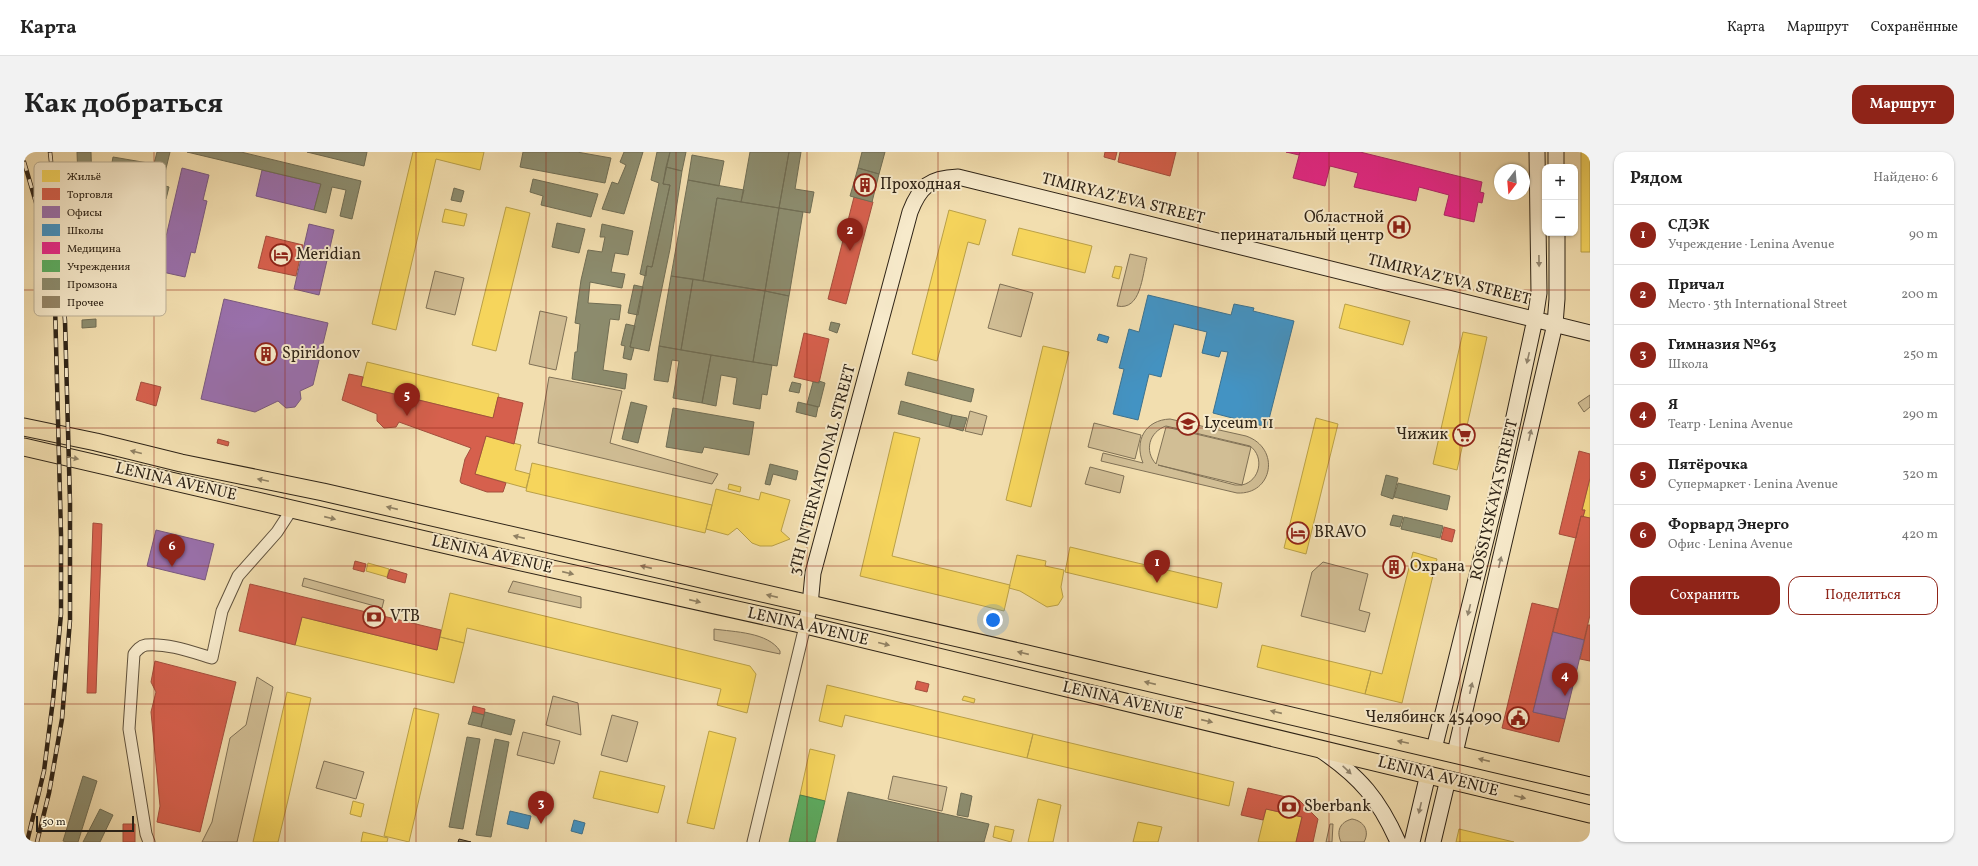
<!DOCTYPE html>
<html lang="ru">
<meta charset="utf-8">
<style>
:root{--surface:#fff;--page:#f2f2f2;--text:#222;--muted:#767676;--line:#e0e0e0;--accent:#8f2418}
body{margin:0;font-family:Vollkorn,serif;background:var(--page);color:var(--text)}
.controls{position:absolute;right:12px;top:12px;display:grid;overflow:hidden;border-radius:8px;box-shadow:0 1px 3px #0004}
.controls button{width:36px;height:36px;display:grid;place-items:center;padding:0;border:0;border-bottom:1px solid var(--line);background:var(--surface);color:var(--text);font:20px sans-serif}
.compass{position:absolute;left:1470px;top:12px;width:36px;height:36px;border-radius:50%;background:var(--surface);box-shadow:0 1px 3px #0004;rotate:196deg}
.scale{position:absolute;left:12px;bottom:10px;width:98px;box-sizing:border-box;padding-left:4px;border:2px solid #2f2417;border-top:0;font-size:11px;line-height:14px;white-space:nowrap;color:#2f2417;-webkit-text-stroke:3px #f7eacb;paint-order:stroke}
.you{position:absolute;left:969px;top:468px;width:14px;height:14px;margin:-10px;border:3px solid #fff;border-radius:50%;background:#1a73e8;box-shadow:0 0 0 6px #1a73e833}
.badge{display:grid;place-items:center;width:26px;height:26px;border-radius:50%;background:var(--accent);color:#fff;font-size:13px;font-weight:700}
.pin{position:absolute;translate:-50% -33px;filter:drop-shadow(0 1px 2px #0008)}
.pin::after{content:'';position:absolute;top:21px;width:14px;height:12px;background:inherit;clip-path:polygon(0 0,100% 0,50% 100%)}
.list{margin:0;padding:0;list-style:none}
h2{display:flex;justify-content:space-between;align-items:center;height:52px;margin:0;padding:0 16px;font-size:17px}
h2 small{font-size:13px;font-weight:400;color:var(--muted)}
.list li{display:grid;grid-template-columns:26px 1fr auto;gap:12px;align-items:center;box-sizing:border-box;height:60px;padding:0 16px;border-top:1px solid var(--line)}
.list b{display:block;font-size:15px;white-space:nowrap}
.list p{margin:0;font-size:13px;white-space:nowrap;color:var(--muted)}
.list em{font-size:13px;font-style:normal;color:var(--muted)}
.actions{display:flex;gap:8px;padding:12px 16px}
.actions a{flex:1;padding:9px 0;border:1px solid var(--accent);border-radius:12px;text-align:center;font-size:14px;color:var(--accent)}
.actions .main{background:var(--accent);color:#fff}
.map{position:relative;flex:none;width:1566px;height:690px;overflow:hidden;border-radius:12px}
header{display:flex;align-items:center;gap:24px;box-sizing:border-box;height:56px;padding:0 20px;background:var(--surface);border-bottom:1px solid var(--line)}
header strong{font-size:19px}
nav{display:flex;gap:22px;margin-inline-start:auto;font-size:14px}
.intro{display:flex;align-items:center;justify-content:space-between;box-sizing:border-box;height:96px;padding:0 24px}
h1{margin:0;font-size:28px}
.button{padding:10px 18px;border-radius:12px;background:var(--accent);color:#fff;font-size:14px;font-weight:700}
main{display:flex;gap:24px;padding:0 24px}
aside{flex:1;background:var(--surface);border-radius:12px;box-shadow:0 1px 3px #0004}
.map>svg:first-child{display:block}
</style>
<header>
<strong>Карта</strong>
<nav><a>Карта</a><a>Маршрут</a><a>Сохранённые</a></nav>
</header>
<div class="intro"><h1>Как добраться</h1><a class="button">Маршрут</a></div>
<main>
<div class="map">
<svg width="1566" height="690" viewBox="0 0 1566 690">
<rect width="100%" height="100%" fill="#f2deaf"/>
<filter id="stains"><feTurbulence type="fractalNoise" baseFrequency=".005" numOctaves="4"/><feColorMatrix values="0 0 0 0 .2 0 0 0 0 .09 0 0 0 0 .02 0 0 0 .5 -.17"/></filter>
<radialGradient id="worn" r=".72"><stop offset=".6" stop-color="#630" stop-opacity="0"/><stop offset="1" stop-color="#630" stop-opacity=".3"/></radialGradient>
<path fill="#d1be95" stroke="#807156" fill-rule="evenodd" d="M1106,102L1123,106C1118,124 1117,159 1093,154Z
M411,119L440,126L431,163L402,156Z
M976,132L1009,141L997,185L964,176Z
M516,159L543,165L532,218L505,212Z
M525,225L598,239L586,291L694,322L688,332L514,291Z
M1566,243V255L1560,260L1554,251Z
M946,259L963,264L958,283L941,279Z
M1146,267L1222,284C1257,296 1249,343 1213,341L1077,309L1079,301L1119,311C1110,289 1121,268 1146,267ZM1142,274L1226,294C1241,305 1236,329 1218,333L1227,295L1142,275L1132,312C1120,299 1125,280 1142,274ZM1134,313L1218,333H1211Z
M1070,271L1117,283L1111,307L1064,295Z
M1066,315L1100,324L1096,341L1061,332Z
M1299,410L1344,422L1335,458L1346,461L1341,480L1277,464L1288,420Z
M280,426L360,448L358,456L278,434Z
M489,429L557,445V456L484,440Z
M690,477C710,480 744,480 756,499V502L690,488Z
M233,525L249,535L213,690H178L188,670L206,586L222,573Z
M529,544L554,551L557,583L522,573Z
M588,563L614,570L603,610L577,603Z
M499,580L536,589L530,612L493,603Z
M300,609L340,620L332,647L292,636Z
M869,624L923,635L918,659L864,647Z
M1328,667C1340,669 1346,679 1340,690H1317C1312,679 1316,670 1328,667Z
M1306,672H1309L1308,690H1302Z"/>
<path fill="#f6d55c" stroke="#baa047" d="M389,0H460L456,18L412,7L372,178L348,172Z
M1557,0H1566V100H1557Z
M482,55L506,61L472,199L448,193Z
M421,57L443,62L440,74L418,70Z
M925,58L962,68L955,93L944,90L913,209L888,202Z
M995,76L1068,94L1061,121L988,103Z
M1091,114L1098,115L1095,127L1088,125Z
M1321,152L1386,169L1379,193L1315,176Z
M1439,180L1463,185L1433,318L1409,312Z
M1019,194L1045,200L1007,355L982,348Z
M343,210L475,242L469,266L337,234Z
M1292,266L1314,272L1282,402L1260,396Z
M870,280L896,286L868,404L986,433L980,459L836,424Z
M462,284L497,293L491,318L506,322L502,336L451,322Z
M508,311L688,353L681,381L502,339Z
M1566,326V366L1559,365L1561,358H1558Z
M705,332L717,335L716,340L704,337Z
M692,337L735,348L737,340L766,348L757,379L766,387L748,394H736L728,391L713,376L704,383L682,377Z
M1046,395L1198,431L1193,456L1041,420Z
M1389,400L1413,407L1378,551L1341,542L1347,519L1358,522Z
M993,403L1022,409L1021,414L1040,418L1037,435L1039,445L1034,453L1023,455L996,439L985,436Z
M344,411L365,417L363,425L342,419Z
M1369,412L1372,413L1371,418L1368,417Z
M426,441L726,514L732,522L723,561L693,553L697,537L443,476L440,491L416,485Z
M278,465L413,498L416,485L440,491L430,531L271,493Z
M1238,493L1347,519L1341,542L1233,515Z
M803,533L1009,582L1003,606L821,563L818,575L795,569Z
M263,540L287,546L264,648L254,690H229Z
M940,544L951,547L950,551L938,548Z
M390,556L415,562L385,690L360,684Z
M685,579L712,586L690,677L663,671Z
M1009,582L1210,630L1205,654L1003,606Z
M786,597L811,603L801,649L776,643Z
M576,619L641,634L634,661L569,646Z
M1014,647L1037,653L1029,690H1004Z
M329,649L340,652L337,665L326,662Z
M1242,657L1278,665L1272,690H1234Z
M1114,670L1138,675L1134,690H1109Z
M971,674L990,678L987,690L969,685Z
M1435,677L1490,690H1432Z
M339,680L364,686L363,690H337Z"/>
<path fill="#d6604d" stroke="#a44e3d" d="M1081,0H1093L1091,8L1080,5Z
M1096,0H1152L1146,24L1094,10Z
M830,45L849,50L822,152L804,147Z
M242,84L279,93L272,124L234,116Z
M780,181L805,187L795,231L770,225Z
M325,222L339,225L337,234L469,266L474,245L499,251L490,292L462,284L451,322L482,331L479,340H463L437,331L436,329L441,307L447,296L375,270L372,275L360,276L353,269V262L318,248Z
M117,230L137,235L132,254L112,248Z
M194,287L205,290L204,294L193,291Z
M1555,299L1566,302V326L1558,358H1561L1559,365L1557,364L1552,386L1535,382Z
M1557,364L1566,366V463L1560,488L1529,480Z
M69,371L78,372L72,541H63Z
M1420,375L1431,378L1428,390L1417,387Z
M331,409L342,412L340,420L329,417Z
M366,417L383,422L381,431L363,426Z
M226,432L417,478L413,498L278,465L271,493L215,479Z
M1508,451L1534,457L1509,560L1541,567L1535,590L1478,576Z
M1564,473H1566V509L1556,507Z
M131,509L212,530L176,680L133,670L136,654L127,560L132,540L127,530Z
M893,529L905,532L903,540L891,537Z
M449,554L461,557L460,563L448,560Z
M1224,636L1275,648L1294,667L1289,690H1272L1278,665L1242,657L1239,668L1217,663Z
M99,672H111V690H99Z"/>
<path fill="#9970ab" stroke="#79597f" d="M158,16L185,23L179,48L183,49L171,101L167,100L161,125L134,119Z
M238,18L297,32L290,58L232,44Z
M285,72L310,78L295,143L270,137Z
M200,147L304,171L289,233L276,239L277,247L271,255L262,256L254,249L231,260L177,247Z
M132,378L190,392L181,428L123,414Z
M1529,480L1560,488L1541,567L1509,560Z"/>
<path fill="#4393c3" stroke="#3d728f" d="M1124,143L1207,163L1210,152L1230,156L1229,159L1270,169L1243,275L1189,261L1204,200L1197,199L1195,205L1178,201L1183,180L1150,172L1137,225L1125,222L1114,268L1089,262L1100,217L1095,216L1105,177L1115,180Z
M1075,182L1085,185L1083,191L1073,188Z
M486,659L507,664L504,677L483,672Z
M550,668L561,671L558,682L547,679Z"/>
<path fill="#e7298a" stroke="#b02868" d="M1262,0H1276L1275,3Z
M1276,0H1336L1458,30L1456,40L1460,41L1458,51L1454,50L1450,70L1420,63L1425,43L1395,35L1392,49L1330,35L1334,21L1306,14L1301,34L1269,26Z"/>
<path fill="#5aae61" stroke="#4d854b" d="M776,643L801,649L791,690H765Z"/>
<path fill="#8c8c6e" stroke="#706d54" d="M53,0H67L71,147H77V160L59,161Z
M133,0H146L138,33L145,35L142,47L119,42L88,41V28L85,27L89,5L130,12Z
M163,0H217L337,29L328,67L316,64L322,38L308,35L302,61L290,58L297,32Z
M283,0H343L340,14Z
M499,0H553L587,6L581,31L496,15Z
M600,0H619L600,62L578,57L588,30L594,32L602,13L596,10Z
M633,0H646L639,32L646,33L628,115L623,114L622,124L616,122L635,31L627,28Z
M646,0H662L658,19L642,15Z
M726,0H765L755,56L717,50Z
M765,0H777L771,37L790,40L786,61L755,56Z
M838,0H861L855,22L834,16Z
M668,3L700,9L695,34L664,28Z
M642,15L658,19L646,97L625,199L606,195L623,114L628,115L646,33L639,32Z
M834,16L855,22L848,50L826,44Z
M509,27L574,42L567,65L517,53L519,44L506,40Z
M664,28L720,38L717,50L693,46L679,129L647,124Z
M430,36L440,39L437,50L427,48Z
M693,46L755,56L741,139L679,129Z
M755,56L779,60L765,144L741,139Z
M533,71L561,77L555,101L528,95Z
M578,72L609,79L604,103L591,101L587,120L601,122L598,136L566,130L564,151L597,153L595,168L586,167L579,218L603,222L601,237L548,227L551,200H553L556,172L551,171L557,128L564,98L578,100L581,85H576Z
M647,124L669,127L657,198L635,194Z
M669,127L741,139L729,210L657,198Z
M610,133L619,135L614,163L604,161Z
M741,139L765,144L753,214L729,210Z
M72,167V175L58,176V168Z
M807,170L816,172L813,181L805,178Z
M602,172L611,174L606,195L610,196L607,208L599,206L601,194L597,193Z
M635,194L687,203L678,251L649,246L655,209L648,208L644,230L630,228Z
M687,203L748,213L743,243L738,242L736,257L709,252L713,226L697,223L692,254L678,251Z
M884,220L950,237L947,250L881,233Z
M795,229L801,231L795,255L783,252L789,230L795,231Z
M768,230L777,232L775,241L765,239Z
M877,249L928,263L925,275L874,262Z
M607,250L623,254L614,291L598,287Z
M774,250L794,255L792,265L772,260Z
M649,256L730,270L725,303L680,295L678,301L642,295Z
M928,263L943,266L939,279L925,275Z
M746,312L774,319L772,328L749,322L746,333L741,332Z
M1362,323L1374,326L1369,347L1357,343Z
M1374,331L1426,344L1423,358L1370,345Z
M1369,363L1379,365L1376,375L1366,373Z
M1380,365L1419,374L1416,386L1377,377Z
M448,560L460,563L457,575L444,572Z
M461,560L491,568L487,583L457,575Z
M443,585L456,587L439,677L425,675Z
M471,587L485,590L467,685L452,683Z
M59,624L73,629L54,690H43L39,689Z
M824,640L965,672L960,690H813Z
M937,641L948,644L944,665L933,663Z
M76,657L89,663L76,690H59Z"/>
<path fill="#948566" stroke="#2f2417" d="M435,687L447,690H434Z"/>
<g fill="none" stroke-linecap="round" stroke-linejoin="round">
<g stroke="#60523d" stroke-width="13">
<path id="street" d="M125,690L122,682L105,577L110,502C113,498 116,494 122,493C144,491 168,500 188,506L198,459L214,424L253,380L268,357
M729,690L781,474"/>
</g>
<g stroke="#2f2417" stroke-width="17">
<path id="secondary" d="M1532,0V15
M781,474L786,453L789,421L886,60C896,34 906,26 934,25L1566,181
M1410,597L1474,339L1511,167L1515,141L1513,0
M1298,599C1336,625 1355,647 1374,690
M1431,601L1531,172L1533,147V81
M1388,690L1404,622
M1409,690L1424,627"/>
</g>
<g stroke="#2f2417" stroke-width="19">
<path id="primary" d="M0,275L72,290L157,311L299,340L999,501L1566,634
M0,295L479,406L790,475L1566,662"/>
</g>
<use href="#street" stroke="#f7eacb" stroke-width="11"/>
<use href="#secondary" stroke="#f7eacb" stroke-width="15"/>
<use href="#primary" stroke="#f2deaf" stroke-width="17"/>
<g stroke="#2f2417" stroke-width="4.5">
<path id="rail" d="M0,10L21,81L31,153L37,383V462L29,548L20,619L3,690
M13,690L25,641L38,567L46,468V351L41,169L34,75L26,0"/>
</g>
<use href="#rail" stroke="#f7eacb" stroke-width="3" stroke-dasharray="9" stroke-linecap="butt"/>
</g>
<defs><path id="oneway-solid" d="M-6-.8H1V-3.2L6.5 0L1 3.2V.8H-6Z"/></defs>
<g fill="#938771">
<use href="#oneway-solid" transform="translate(1515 109) rotate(89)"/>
<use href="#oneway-solid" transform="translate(1504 206) rotate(103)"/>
<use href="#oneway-solid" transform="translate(1506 283) rotate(-77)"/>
<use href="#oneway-solid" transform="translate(1476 410) rotate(-77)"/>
<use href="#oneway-solid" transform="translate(1445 458) rotate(104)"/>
<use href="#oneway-solid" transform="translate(1447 536) rotate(-77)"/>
<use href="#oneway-solid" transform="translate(1323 618) rotate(43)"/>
<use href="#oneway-solid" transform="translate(1396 656) rotate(103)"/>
</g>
<g fill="#908163">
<use href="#oneway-solid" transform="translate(112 300) rotate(-166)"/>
<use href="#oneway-solid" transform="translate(49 306) rotate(12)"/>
<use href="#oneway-solid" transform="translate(239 328) rotate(-168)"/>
<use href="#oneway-solid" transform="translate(368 356) rotate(-167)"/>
<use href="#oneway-solid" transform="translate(306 366) rotate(13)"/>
<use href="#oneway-solid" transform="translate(495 385) rotate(-167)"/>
<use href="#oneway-solid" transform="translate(622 415) rotate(-167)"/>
<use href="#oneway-solid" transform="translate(544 421) rotate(13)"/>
<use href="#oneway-solid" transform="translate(748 444) rotate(-167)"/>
<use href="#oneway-solid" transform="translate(671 449) rotate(13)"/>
<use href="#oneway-solid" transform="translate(860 492) rotate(14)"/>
<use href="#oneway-solid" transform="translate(999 501) rotate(-167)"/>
<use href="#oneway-solid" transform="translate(1126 531) rotate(-167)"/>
<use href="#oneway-solid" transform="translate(1252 560) rotate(-167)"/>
<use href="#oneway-solid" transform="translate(1183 569) rotate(13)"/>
<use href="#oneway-solid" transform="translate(1379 590) rotate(-168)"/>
<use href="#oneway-solid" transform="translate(1460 608) rotate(-167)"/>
<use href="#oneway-solid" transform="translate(1496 645) rotate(14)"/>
</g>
<path fill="none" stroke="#8f2418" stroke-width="1" stroke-opacity="0.55" d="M130,0V690M261,0V690M392,0V690M522,0V690M652,0V690M783,0V690M914,0V690M1044,0V690M1174,0V690M1305,0V690M1436,0V690M0,138H1566M0,276H1566M0,414H1566M0,552H1566"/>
<defs>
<g id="building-ring" transform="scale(1.15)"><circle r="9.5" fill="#f7eacb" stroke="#8f2418" stroke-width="1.5"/><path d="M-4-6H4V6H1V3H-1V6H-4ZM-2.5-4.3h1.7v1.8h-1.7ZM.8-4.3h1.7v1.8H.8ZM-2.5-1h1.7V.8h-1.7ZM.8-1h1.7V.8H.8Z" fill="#8f2418"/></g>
<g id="hospital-ring" transform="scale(1.15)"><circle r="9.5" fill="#f7eacb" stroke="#8f2418" stroke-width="1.5"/><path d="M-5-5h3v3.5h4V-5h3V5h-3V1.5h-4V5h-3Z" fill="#8f2418"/></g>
<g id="hotel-ring" transform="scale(1.15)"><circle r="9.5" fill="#f7eacb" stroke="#8f2418" stroke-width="1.5"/><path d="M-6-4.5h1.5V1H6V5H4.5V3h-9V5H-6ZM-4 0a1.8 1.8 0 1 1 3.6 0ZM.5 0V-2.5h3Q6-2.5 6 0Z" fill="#8f2418"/></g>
<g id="school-ring" transform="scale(1.15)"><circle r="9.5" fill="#f7eacb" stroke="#8f2418" stroke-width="1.5"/><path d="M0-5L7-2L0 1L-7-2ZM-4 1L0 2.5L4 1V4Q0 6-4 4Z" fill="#8f2418"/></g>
<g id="supermarket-ring" transform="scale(1.15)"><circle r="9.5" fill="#f7eacb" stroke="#8f2418" stroke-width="1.5"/><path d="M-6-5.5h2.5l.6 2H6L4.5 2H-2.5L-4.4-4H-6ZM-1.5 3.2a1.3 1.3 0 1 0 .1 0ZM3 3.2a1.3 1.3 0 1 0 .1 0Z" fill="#8f2418"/></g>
<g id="bank-ring" transform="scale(1.15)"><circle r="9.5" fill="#f7eacb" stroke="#8f2418" stroke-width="1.5"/><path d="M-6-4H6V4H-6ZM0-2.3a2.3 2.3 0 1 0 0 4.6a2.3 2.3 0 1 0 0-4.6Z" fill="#8f2418"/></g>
<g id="civic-ring" transform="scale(1.15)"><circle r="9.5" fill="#f7eacb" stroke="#8f2418" stroke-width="1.5"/><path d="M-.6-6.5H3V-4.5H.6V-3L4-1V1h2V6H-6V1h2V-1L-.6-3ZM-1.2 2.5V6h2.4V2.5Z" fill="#8f2418"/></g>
</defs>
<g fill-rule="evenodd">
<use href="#building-ring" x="841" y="33"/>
<use href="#hospital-ring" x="1375" y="75"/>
<use href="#hotel-ring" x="257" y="103"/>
<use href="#building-ring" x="242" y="202"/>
<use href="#school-ring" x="1164" y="272"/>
<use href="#supermarket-ring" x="1440" y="283"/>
<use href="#hotel-ring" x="1274" y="381"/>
<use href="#building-ring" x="1370" y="415"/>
<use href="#bank-ring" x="350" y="465"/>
<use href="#civic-ring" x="1494" y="566"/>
<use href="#bank-ring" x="1265" y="655"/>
</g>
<g text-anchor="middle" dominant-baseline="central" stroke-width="4" stroke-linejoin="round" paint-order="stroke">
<g font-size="16" fill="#2f2417" stroke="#f7eacb" text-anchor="start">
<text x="856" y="33">Проходная</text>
<text x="1360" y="66" text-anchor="end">Областной<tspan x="1360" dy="18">перинатальный центр</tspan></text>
<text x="272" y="103">Meridian</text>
<text x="258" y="202">Spiridonov</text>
<text x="1180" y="272">Lyceum 11</text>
<text x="1424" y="283" text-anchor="end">Чижик</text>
<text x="1290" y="381">BRAVO</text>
<text x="1386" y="415">Охрана</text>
<text x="366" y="465">VTB</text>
<text x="1478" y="566" text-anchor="end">Челябинск 454090</text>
<text x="1280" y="655">Sberbank</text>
</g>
<g font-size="16" fill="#2f2417" stroke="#f7eacb">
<text transform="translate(1099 47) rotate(14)">TIMIRYAZ'EVA STREET</text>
<text transform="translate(1425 128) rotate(14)">TIMIRYAZ'EVA STREET</text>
<text transform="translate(799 318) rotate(-75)">3TH INTERNATIONAL STREET</text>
<text transform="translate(152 330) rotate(13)">LENINA AVENUE</text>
<text transform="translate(1471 348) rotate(-77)">ROSSIYSKAYA STREET</text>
<text transform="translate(468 403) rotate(13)">LENINA AVENUE</text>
<text transform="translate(784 475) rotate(13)">LENINA AVENUE</text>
<text transform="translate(1099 549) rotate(13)">LENINA AVENUE</text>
<text transform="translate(1414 625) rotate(14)">LENINA AVENUE</text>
</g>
</g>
<rect x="10" y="10" width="132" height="154" rx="6" fill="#f7eacb" stroke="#bbaf95" stroke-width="1"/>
<rect x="18" y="18" width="18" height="12" fill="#f6d55c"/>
<rect x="18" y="36" width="18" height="12" fill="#d6604d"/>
<rect x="18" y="54" width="18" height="12" fill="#9970ab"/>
<rect x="18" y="72" width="18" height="12" fill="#4393c3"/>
<rect x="18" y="90" width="18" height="12" fill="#e7298a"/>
<rect x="18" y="108" width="18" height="12" fill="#5aae61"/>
<rect x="18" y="126" width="18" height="12" fill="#8c8c6e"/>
<rect x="18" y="144" width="18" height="12" fill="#948566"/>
<g font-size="11" fill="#2f2417">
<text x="43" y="28">Жильё</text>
<text x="43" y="46">Торговля</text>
<text x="43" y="64">Офисы</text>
<text x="43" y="82">Школы</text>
<text x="43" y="100">Медицина</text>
<text x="43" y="118">Учреждения</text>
<text x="43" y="136">Промзона</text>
<text x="43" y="154">Прочее</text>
</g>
<rect width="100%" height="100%" filter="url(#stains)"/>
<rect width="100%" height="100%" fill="url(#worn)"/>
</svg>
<div class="controls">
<button>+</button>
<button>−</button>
</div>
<svg class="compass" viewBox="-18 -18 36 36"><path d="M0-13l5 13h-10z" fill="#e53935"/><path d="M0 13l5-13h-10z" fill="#767676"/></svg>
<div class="scale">50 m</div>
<div class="you"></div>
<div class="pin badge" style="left:1133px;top:431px">1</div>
<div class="pin badge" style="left:826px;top:99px">2</div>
<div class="pin badge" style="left:517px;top:672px">3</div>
<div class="pin badge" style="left:1541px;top:544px">4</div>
<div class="pin badge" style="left:383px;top:264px">5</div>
<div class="pin badge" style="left:148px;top:415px">6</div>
</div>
<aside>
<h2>Рядом<small>Найдено: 6</small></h2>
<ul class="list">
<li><span class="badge">1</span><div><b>СДЭК</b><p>Учреждение · Lenina Avenue</p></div><em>90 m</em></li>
<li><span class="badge">2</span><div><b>Причал</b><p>Место · 3th International Street</p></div><em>200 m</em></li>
<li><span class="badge">3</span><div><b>Гимназия №63</b><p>Школа</p></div><em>250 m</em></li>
<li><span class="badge">4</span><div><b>Я</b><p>Театр · Lenina Avenue</p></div><em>290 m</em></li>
<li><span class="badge">5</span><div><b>Пятёрочка</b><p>Супермаркет · Lenina Avenue</p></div><em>320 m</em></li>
<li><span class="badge">6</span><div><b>Форвард Энерго</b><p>Офис · Lenina Avenue</p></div><em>420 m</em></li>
</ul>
<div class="actions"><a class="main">Сохранить</a><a>Поделиться</a></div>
</aside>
</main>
